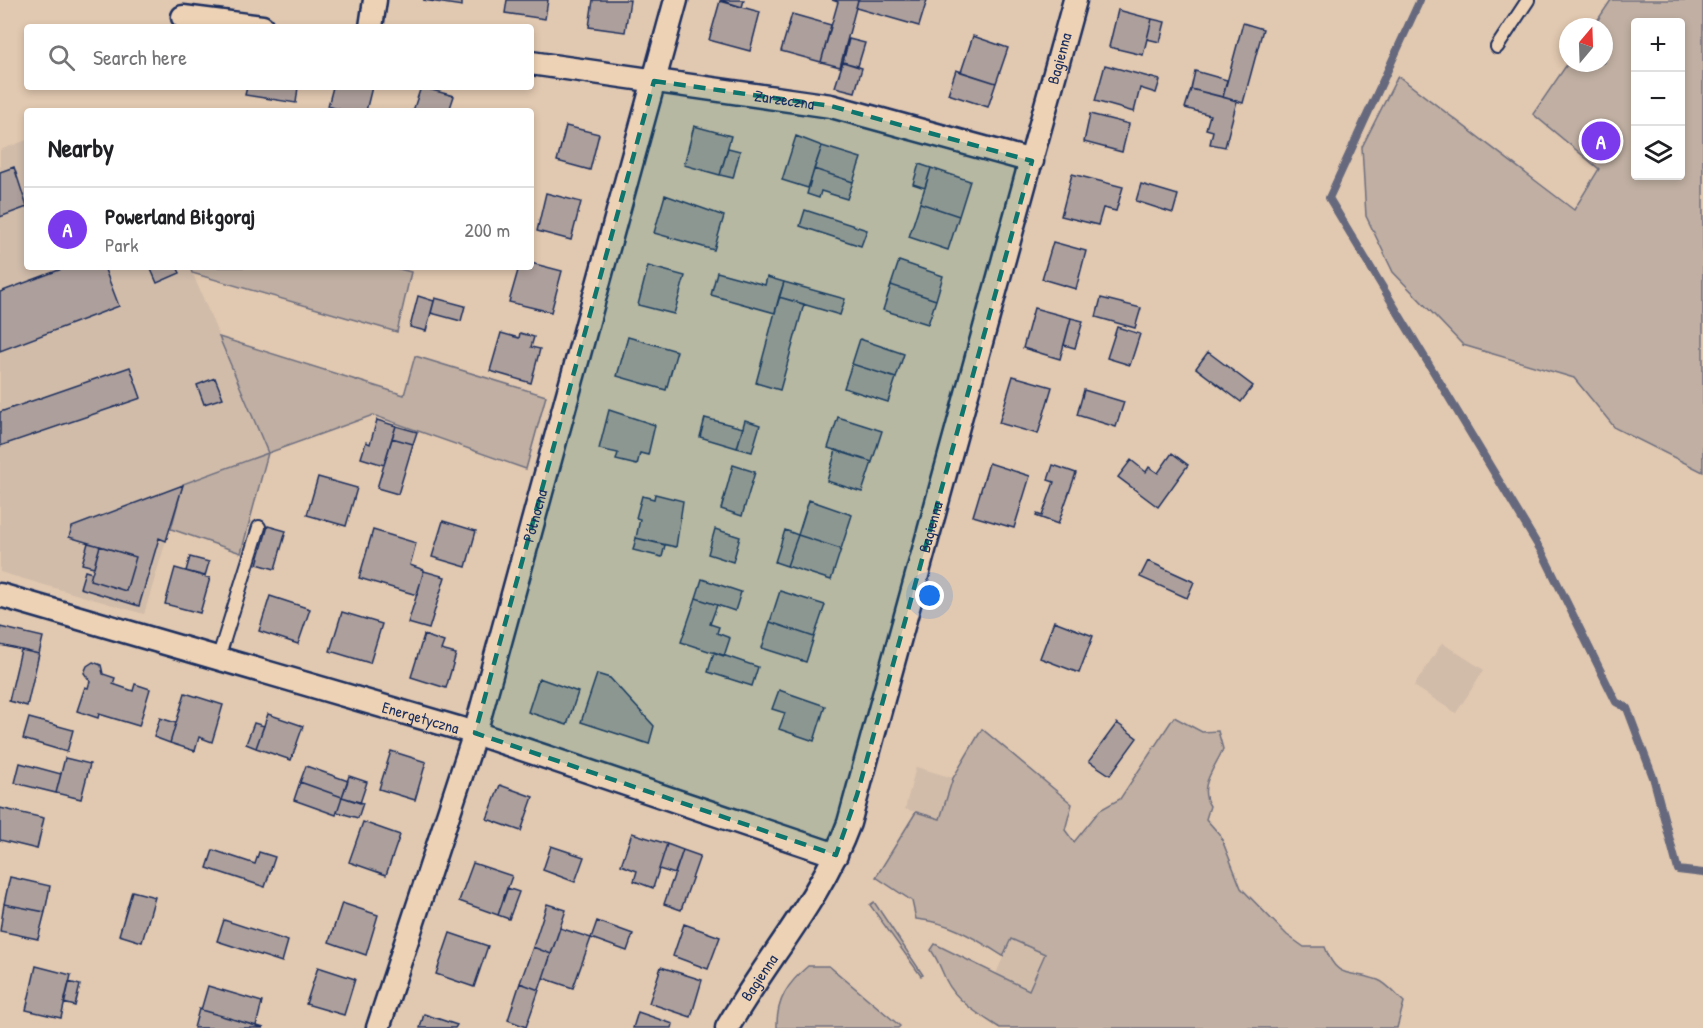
<!DOCTYPE html>
<meta charset="utf-8">
<style>
:root{--surface:#fff;--page:#f6f6f6;--text:#202124;--muted:#757577;--line:#e0e0e0;--accent:#7c3aed}
body{margin:0;font-family:"Patrick Hand",sans-serif;background:var(--page);color:var(--text)}
.controls{position:absolute;right:18px;top:18px;display:grid;overflow:hidden;border-radius:6px;box-shadow:0 3px 9px #0003}
.controls button{width:54px;height:54px;display:grid;place-items:center;padding:0;border:0;border-bottom:2px solid var(--line);background:var(--surface);color:var(--text);font:30px sans-serif}
.compass{position:absolute;left:1559px;top:18px;width:54px;height:54px;border-radius:50%;background:var(--surface);box-shadow:0 3px 9px #0003;rotate:19deg}
.you{position:absolute;left:930px;top:596px;width:21px;height:21px;margin:-15px;border:4px solid #fff;border-radius:50%;background:#1a73e8;box-shadow:0 0 0 9px #1a73e833}
.badge{display:grid;place-items:center;width:39px;height:39px;border-radius:50%;background:var(--accent);color:#fff;font-size:20px;font-weight:700}
.pin{position:absolute;translate:-50% -50%;border:3px solid #fff;box-shadow:0 2px 6px #0006}
.list{margin:0;padding:0;list-style:none}
h2{display:flex;justify-content:space-between;align-items:center;height:78px;margin:0;padding:0 24px;font-size:26px}
h2 small{font-size:20px;font-weight:400;color:var(--muted)}
.list li{display:grid;grid-template-columns:39px 1fr auto;gap:18px;align-items:center;box-sizing:border-box;height:84px;padding:0 24px;border-top:2px solid var(--line)}
.list b{display:block;font-size:22px;white-space:nowrap}
.list p{margin:0;font-size:20px;white-space:nowrap;color:var(--muted)}
.list em{font-size:20px;font-style:normal;color:var(--muted)}
.icon{flex:none;width:33px;height:33px;fill:none;stroke:currentColor;stroke-width:2;stroke-linecap:round;stroke-linejoin:round}
.map{position:relative;flex:none;width:1703px;height:1028px;overflow:hidden}
.search{position:absolute;background:var(--surface);box-shadow:0 3px 9px #0003;left:24px;top:24px;width:510px;height:66px;display:flex;align-items:center;gap:15px;box-sizing:border-box;padding:0 21px;border-radius:6px;color:var(--muted);font-size:22px}
.panel{position:absolute;background:var(--surface);box-shadow:0 3px 9px #0003;left:24px;top:108px;width:510px;height:162px;border-radius:6px}
.map>svg:first-child{display:block}
</style>
<div class="map">
<svg width="1703" height="1028" viewBox="0 0 1703 1028">
<rect width="100%" height="100%" fill="#e1c8b0"/>
<filter id="ink" filterUnits="userSpaceOnUse"><feTurbulence type="fractalNoise" baseFrequency=".0167" numOctaves="2"/><feDisplacementMap in="SourceGraphic" scale="12" xChannelSelector="R" yChannelSelector="G"/><feConvolveMatrix kernelMatrix="1 2 1 2 8 2 1 2 1" color-interpolation-filters="sRGB"/></filter>
<g filter="url(#ink)">
<path fill="#d1bcaa" d="M27,140V267H190L268,453L183,484L144,614L0,572V150Z
M1442,643L1484,670L1456,713L1414,686Z
M916,767L953,778L940,819L905,809Z
M1011,939L1045,954L1029,991L995,976Z"/>
<path fill="#c0afa2" stroke="#6e6f80" stroke-width="1.5" fill-rule="evenodd" d="M1611,0H1703V472L1615,428L1574,378L1463,345L1393,272L1366,216L1362,147L1398,76L1574,210L1599,169L1533,114L1568,63H1604V27H1593ZM1680,22V176H1636V22Z
M190,267H392L411,272L397,332L192,273Z
M219,337L404,395L415,356L546,396L526,469L373,415L268,453L241,553L171,529L183,484L268,453Z
M1174,717L1202,732L1218,731L1223,749C1215,768 1197,787 1210,806L1206,819L1220,835L1241,888L1287,935L1304,947H1325C1337,981 1350,970 1378,980C1387,983 1397,996 1404,1002L1397,1028H1000C981,1016 956,1001 946,980C941,969 938,960 931,950L935,944L1029,990L1045,954L1011,939L1003,956C974,938 950,922 916,919L912,901L876,877L916,812L940,819L953,778L982,729L1072,804L1065,830L1074,842L1100,810L1120,799Z
M874,902L923,975L921,976L870,905Z
M808,966H829L900,1026L898,1028H777C776,1000 788,983 808,966Z"/>
<g fill="none" stroke-linecap="round" stroke-linejoin="round">
<path stroke="#66697d" stroke-width="8" d="M1420,0L1329,198L1543,554L1616,702L1627,708L1653,777L1678,870L1703,873"/>
</g>
<path fill="#ad9f9b" stroke="#1b2f5e" stroke-width="1.5" d="M423,0H462V6Z
M507,0H548L545,19L505,13Z
M593,0H630L625,32L589,27Z
M720,0H744L742,7Z
M858,0H927L919,26L856,8Z
M858,0L840,67L821,62L838,2L832,0Z
M720,1L760,12L750,51L709,40Z
M1118,10L1152,19L1143,55L1109,47Z
M792,14L831,25L821,62L781,51Z
M1152,19L1165,22L1160,42L1147,39Z
M1243,23L1263,29L1243,103L1223,97Z
M973,36L1008,48L996,83L961,72Z
M849,39L865,43L858,66L843,62Z
M843,62L862,68L855,92L835,87Z
M1105,65L1160,80L1156,93L1140,88L1134,112L1095,101Z
M956,70L996,83L988,107L948,94Z
M1195,71L1227,80L1223,97L1191,89Z
M247,87H298L296,103L245,95Z
M333,87H372L366,111H344L328,106Z
M421,87L454,96L449,111H413Z
M1191,89L1237,101L1225,147L1210,144L1213,131L1206,129L1210,115L1185,108Z
M1090,114L1129,124L1122,152L1084,142Z
M566,126L599,134L590,170L557,161Z
M694,126L731,136L720,175L684,165Z
M796,136L822,146L808,188L782,180Z
M822,146L861,158L853,182L814,169Z
M728,148L740,151L733,178L720,175Z
M919,164L931,168L925,188L913,184Z
M14,167L27,207L0,217V172Z
M931,168L970,181L959,216L920,203Z
M814,169L853,182L847,199L821,191L819,198L807,194Z
M1072,174L1123,187L1116,211L1103,208L1098,225L1061,216Z
M1141,184L1178,195L1173,213L1136,201Z
M546,193L581,202L571,240L537,231Z
M665,195L724,216L714,250L654,233Z
M920,203L959,216L948,250L909,237Z
M805,210L867,230L861,246L800,226Z
M1053,242L1086,251L1076,289L1042,279Z
M899,261L943,276L936,300L891,285Z
M531,263L562,271L551,312L509,302L519,267H531Z
M648,266L685,276L674,314L638,305Z
M67,267H104L119,306L0,351V292Z
M150,267H177L180,273L157,283Z
M717,272L765,285L767,277L784,282L775,313L711,295Z
M784,282L845,299L840,315L779,297Z
M891,285L936,300L928,324L883,310Z
M418,296L434,301L426,331L410,327Z
M779,297L804,304L780,390L756,383Z
M435,298L465,306L461,321L431,313Z
M1101,298L1141,308L1135,328L1096,317Z
M1034,308L1071,318L1060,359L1023,348Z
M1071,318L1083,321L1075,348L1064,345Z
M1117,327L1140,334L1130,365L1107,358Z
M501,333L519,338L520,333L534,337L531,347L540,349L531,383L490,371Z
M628,337L677,351L666,390L617,376Z
M860,339L904,354L896,378L852,364Z
M1208,352L1253,386L1241,402L1196,368Z
M852,364L896,378L888,402L844,388Z
M130,367L141,398L0,446V412Z
M1013,376L1052,387L1038,434L999,423Z
M215,378L223,398L204,404L197,385Z
M1084,390L1124,402L1116,427L1077,415Z
M609,410L655,425L648,455L640,453L637,465L616,460L618,453L599,449Z
M838,417L882,431L872,462L828,448Z
M705,418L743,428L737,448L700,437Z
M377,420L396,426L384,465L361,458L366,442L370,444Z
M745,420L760,425L752,452L737,448Z
M396,426L417,432L413,444L392,438Z
M392,438L413,444L398,494L377,488Z
M836,450L872,462L862,492L827,481Z
M1172,453L1188,465L1158,507L1118,477L1131,460L1146,472L1149,467L1158,473Z
M989,463L1030,476L1014,528L973,516Z
M733,465L755,472L742,516L721,509Z
M1053,465L1076,473L1058,524L1036,516L1037,514L1042,516L1054,482L1048,480Z
M318,477L357,488L346,526L307,515Z
M183,485L166,541L159,538L139,606L80,588L85,571L92,573L90,580L126,591L136,557L69,537L72,527Z
M655,494L683,501L676,547L636,538L640,519L636,518L642,496L654,499Z
M809,500L852,515L841,549L798,535Z
M443,521L476,531L466,567L432,557Z
M268,526L286,531L275,569L257,564Z
M715,529L740,537L733,562L708,554Z
M373,530L416,543L410,565L424,570L417,595L359,578Z
M785,530L798,535L787,566L775,562Z
M798,535L841,549L831,580L787,566Z
M636,538L665,545L662,557L633,550Z
M88,543L100,546L94,567L82,564Z
M100,546L136,557L126,591L90,580Z
M190,557L209,562L205,576L186,571Z
M1148,561L1194,582L1187,598L1140,577Z
M175,568L210,578L200,613L165,604Z
M424,571L445,577L429,629L408,623Z
M702,579L741,592L735,611L696,598Z
M780,591L825,605L814,637L770,622Z
M270,596L310,609L298,644L259,631Z
M696,598L717,605L710,624L719,627L717,633L730,638L724,656L681,642Z
M342,612L382,624L370,663L330,651Z
M1054,621L1093,636L1079,673L1040,658Z
M770,622L814,637L806,662L762,648Z
M0,627L43,637L39,654L0,645Z
M424,635L444,642L441,650L456,654L446,688L411,677Z
M21,650L39,654L27,706L9,701Z
M714,652L758,667L752,686L708,672Z
M93,662L101,665L103,674L115,678L113,684L133,691L135,684L150,689L139,726L99,714L98,718L77,711L85,687L88,688L90,681L84,673L87,666Z
M597,674L610,678L654,726L649,744L581,722Z
M539,678L578,692L567,725L528,712Z
M779,690L825,706L814,741L779,729L785,713L772,709Z
M185,693L223,705L212,742L199,737L195,751L170,743Z
M268,714L303,726L291,760L256,748Z
M29,718L73,730L67,752L23,739Z
M160,718L176,723L170,743L154,737Z
M254,723L264,726L256,748L246,744Z
M1117,723L1137,738L1110,775L1089,761Z
M391,751L426,762L415,800L379,789Z
M65,758L90,764L81,799L56,793Z
M20,763L61,774L56,793L15,783Z
M306,766L348,781L342,797L300,782Z
M349,776L367,782L360,803L342,797Z
M300,782L342,797L336,815L294,800Z
M500,785L533,797L521,831L487,819Z
M342,797L363,803L358,818L337,812Z
M0,808L44,818L37,849L0,840Z
M363,822L400,835L386,875L349,862Z
M632,833L667,844L653,888L634,881L637,871L621,865Z
M667,844L683,850L675,874L659,869Z
M551,846L584,857L575,882L543,870Z
M213,850L255,864L259,852L275,857L265,887L207,868Z
M683,850L700,856L681,910L664,904Z
M473,863L512,876L498,915L459,901Z
M10,877L50,886L45,912L4,904Z
M507,888L519,892L509,919L498,915Z
M132,891L155,897L142,942L119,935Z
M342,903L378,915L366,955L329,942Z
M4,904L45,912L38,939L0,931Z
M547,904L566,910L551,954L533,947Z
M224,920L288,941L282,962L217,941Z
M597,921L633,934L627,951L591,938Z
M684,924L720,937L708,969L673,956Z
M560,928L591,938L573,988L543,978Z
M450,933L488,946L474,987L436,974Z
M533,947L551,954L539,990L520,983Z
M36,966L71,975L61,1018L26,1010Z
M318,967L355,979L344,1015L306,1004Z
M661,967L702,980L691,1017L649,1003Z
M69,982L80,985L75,1006L64,1003Z
M520,983L539,990L526,1027L508,1020Z
M208,986L262,1002L256,1026L201,1010Z
M199,1009L201,1010L264,1028H194Z
M638,1012L673,1024L672,1028H633Z
M424,1014L457,1025L455,1028H420Z"/>
<g fill="none" stroke-linecap="round" stroke-linejoin="round">
<g stroke="#1b2f5e" stroke-width="16">
<path id="service" d="M1497,47L1528,0
M218,659L259,527"/>
</g>
<g stroke="#1b2f5e" stroke-width="27">
<g id="minor">
<path d="M183,17L262,27"/>
<path d="M371,27L375,0"/>
<path id="s1" d="M531,63L831,106L1032,161"/>
<path id="s2" d="M0,595L475,733L836,855"/>
<path id="s3" d="M378,1028L475,733L676,0"/>
<path id="s4" d="M727,1028C767,958 821,899 849,823L1075,0"/>
</g>
</g>
<use href="#service" stroke="#eed2b5" stroke-width="12"/>
<use href="#minor" stroke="#eed2b5" stroke-width="22"/>
</g>
</g>
<path fill="#0f766e" fill-opacity="0.2" stroke="#0f766e" stroke-width="4.5" stroke-dasharray="12 8" stroke-linejoin="round" d="M654,81L831,106L1032,161L857,795L836,855L475,733Z"/>
<g text-anchor="middle" dominant-baseline="central" stroke-width="6" stroke-linejoin="round" paint-order="stroke">
<g font-size="16" fill="#1b2f5e" stroke="#eed2b5">
<text stroke="none"><textPath href="#s4" startOffset="1032">Bagienna</textPath></text>
<text stroke="none"><textPath href="#s1" startOffset="256">Zarzeczna</textPath></text>
<text stroke="none"><textPath href="#s3" startOffset="536">Północna</textPath></text>
<text stroke="none"><textPath href="#s4" startOffset="546">Bagienna</textPath></text>
<text stroke="none"><textPath href="#s2" startOffset="438">Energetyczna</textPath></text>
<text stroke="none"><textPath href="#s4" startOffset="60">Bagienna</textPath></text>
</g>
</g>
</svg>
<div class="controls">
<button>+</button>
<button>−</button>
<button><svg class="icon" aria-label="layers" viewBox="0 0 24 24"><path d="M12 4l9 5-9 5-9-5zM3 14l9 5 9-5"/></svg></button>
</div>
<svg class="compass" viewBox="-18 -18 36 36"><path d="M0-13l5 13h-10z" fill="#e53935"/><path d="M0 13l5-13h-10z" fill="#757577"/></svg>
<div class="you"></div>
<div class="pin badge" style="left:1601px;top:141px">A</div>
<div class="search"><svg class="icon" aria-label="search" viewBox="0 0 24 24"><circle cx="10" cy="10" r="6"/><path d="M15 15l6 6"/></svg>Search here</div>
<section class="panel">
<h2>Nearby<small></small></h2>
<ul class="list">
<li><span class="badge">A</span><div><b>Powerland Biłgoraj</b><p>Park</p></div><em>200 m</em></li>
</ul>
</section>
</div>
